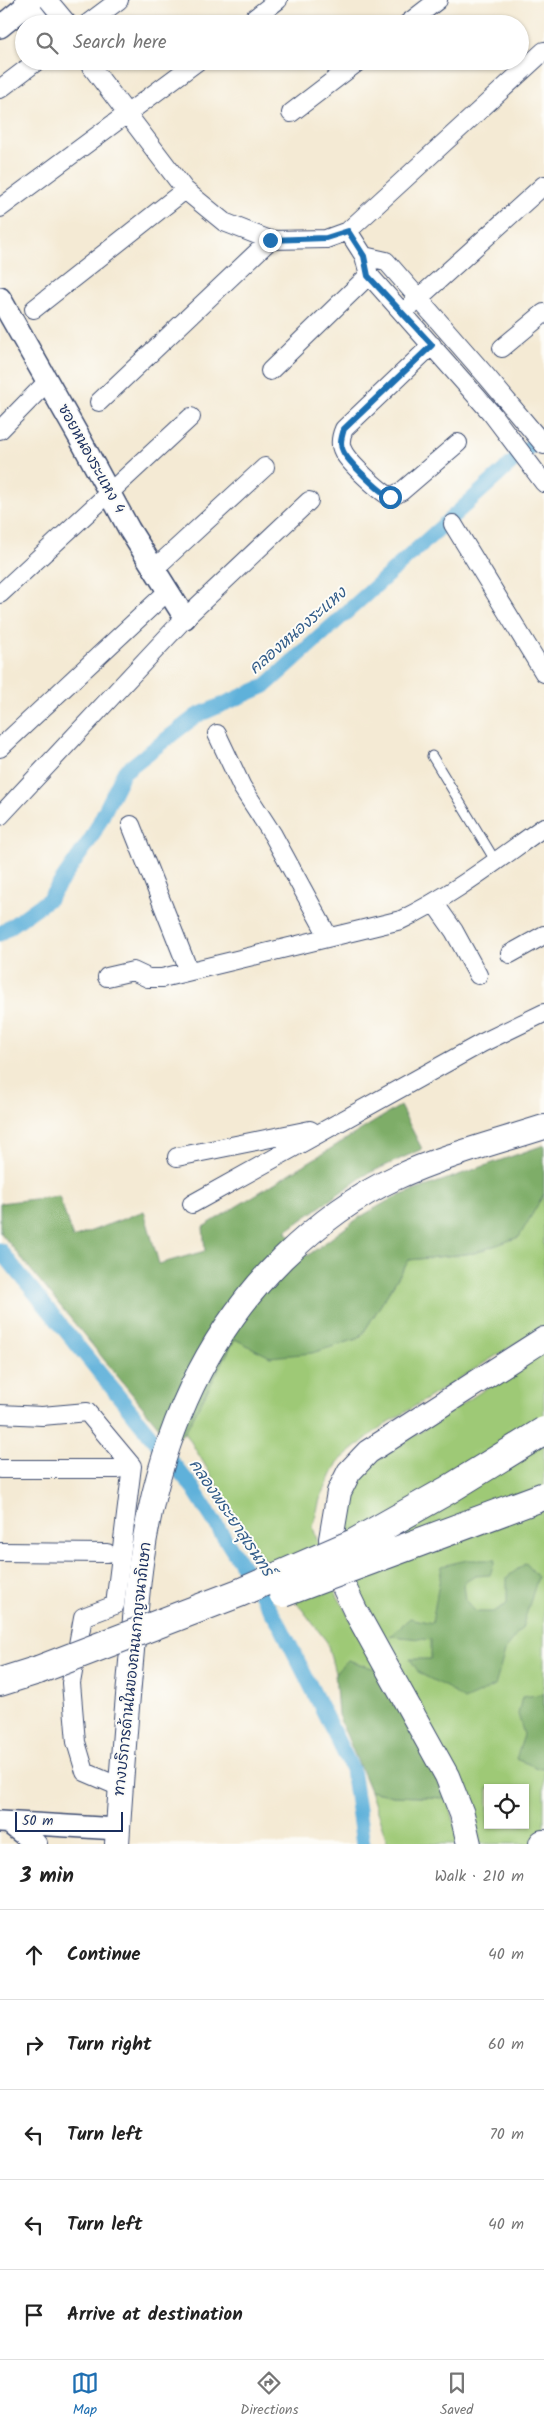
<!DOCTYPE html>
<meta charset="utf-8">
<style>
:root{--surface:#fff;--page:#f2f2f2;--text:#222;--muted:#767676;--line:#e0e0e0;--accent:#1f6fb2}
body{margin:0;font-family:Kalam,"Playpen Sans Thai",sans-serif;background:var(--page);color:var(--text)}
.controls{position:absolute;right:15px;bottom:15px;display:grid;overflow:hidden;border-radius:0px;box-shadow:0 1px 4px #0004}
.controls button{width:45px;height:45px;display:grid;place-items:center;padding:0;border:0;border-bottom:1px solid var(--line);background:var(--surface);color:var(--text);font:25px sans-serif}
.scale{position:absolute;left:15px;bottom:12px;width:108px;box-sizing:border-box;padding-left:5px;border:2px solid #1b2f5e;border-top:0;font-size:14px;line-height:18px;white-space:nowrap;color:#1b2f5e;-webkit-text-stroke:4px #fdfcf7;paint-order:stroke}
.stop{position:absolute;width:15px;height:15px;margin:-11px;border:4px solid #1f6fb2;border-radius:50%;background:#fff}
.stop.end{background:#1f6fb2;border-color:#fff;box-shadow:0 1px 5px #0008}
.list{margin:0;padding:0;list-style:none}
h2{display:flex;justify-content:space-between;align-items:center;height:65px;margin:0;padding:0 20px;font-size:21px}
h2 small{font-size:16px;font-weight:400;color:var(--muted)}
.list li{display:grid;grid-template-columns:32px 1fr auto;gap:15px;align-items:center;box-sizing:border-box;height:90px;padding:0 20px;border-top:1px solid var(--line)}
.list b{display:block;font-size:19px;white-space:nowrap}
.list em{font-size:16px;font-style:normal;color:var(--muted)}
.icon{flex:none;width:28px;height:28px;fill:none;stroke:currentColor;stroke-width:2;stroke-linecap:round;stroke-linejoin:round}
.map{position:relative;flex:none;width:544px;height:1844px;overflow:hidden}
.search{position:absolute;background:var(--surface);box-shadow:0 1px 4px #0004;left:15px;right:15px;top:15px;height:55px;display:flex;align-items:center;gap:12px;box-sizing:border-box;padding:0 18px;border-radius:28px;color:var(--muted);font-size:19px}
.sheet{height:515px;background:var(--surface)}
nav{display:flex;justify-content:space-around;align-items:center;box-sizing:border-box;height:70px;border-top:1px solid var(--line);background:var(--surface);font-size:14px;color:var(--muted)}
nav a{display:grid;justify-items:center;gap:2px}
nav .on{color:var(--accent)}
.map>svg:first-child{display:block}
</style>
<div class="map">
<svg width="544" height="1844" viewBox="0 0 544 1844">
<rect width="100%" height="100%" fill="#fdfcf7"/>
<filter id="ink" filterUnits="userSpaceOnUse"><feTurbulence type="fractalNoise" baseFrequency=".02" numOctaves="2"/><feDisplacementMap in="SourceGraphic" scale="10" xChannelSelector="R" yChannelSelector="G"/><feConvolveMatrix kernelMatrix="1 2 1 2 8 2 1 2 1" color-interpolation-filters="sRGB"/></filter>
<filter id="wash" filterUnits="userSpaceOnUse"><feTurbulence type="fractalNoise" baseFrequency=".0096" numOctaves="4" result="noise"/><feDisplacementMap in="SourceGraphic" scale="20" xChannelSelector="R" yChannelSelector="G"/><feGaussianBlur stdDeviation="1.12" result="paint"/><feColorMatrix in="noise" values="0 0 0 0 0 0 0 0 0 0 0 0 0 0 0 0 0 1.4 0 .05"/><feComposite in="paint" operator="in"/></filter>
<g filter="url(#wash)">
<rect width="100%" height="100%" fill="#f4ead4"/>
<path fill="#9ec976" stroke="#5c7c6a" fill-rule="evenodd" d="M544,1194V1326L378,1429L338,1462L320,1499L313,1527L330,1582L378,1670L348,1660L335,1673L327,1642L255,1548L185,1432L235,1339L271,1357L360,1338L409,1260L474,1253L518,1237Z
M544,1350V1844H476L395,1666L341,1556L350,1488L364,1469ZM488,1788H525V1825H488Z
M370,1791L393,1796L448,1798L460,1844H388Z"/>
<path fill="#7ead67" stroke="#4c6e62" d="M400,1106L422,1149L365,1175L286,1231L307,1256L360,1217L393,1198L544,1145V1194L519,1237L474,1253L409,1260L360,1338L312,1353L270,1357L235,1339L185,1432L172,1443L0,1232V1203L59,1196L73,1238L144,1211L159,1264L205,1251L203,1227Z
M467,1560H495L490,1575L475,1576L464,1583L466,1601L476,1612H493L507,1604V1577L526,1563L538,1577L522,1628L506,1648L495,1686L464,1700L448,1688L419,1673L410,1659H431V1640L390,1636L410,1618L432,1623L442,1566Z
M348,1660L378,1670L448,1798L393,1796L370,1791L338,1715L335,1673Z
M544,1694V1768H538L516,1759L524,1735L518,1714L522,1697Z"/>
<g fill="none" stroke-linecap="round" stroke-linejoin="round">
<path stroke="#5eb1da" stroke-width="15" d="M0,934L49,899L92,837L124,772L196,716L265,686L544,434
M0,1250L193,1488L281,1627L352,1769L363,1844"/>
</g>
</g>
<g filter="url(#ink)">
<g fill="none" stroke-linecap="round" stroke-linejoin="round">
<g stroke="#3c4b70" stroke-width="11">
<path id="service" d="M432,756L496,862"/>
</g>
<g stroke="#3c4b70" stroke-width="20">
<path id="minor" d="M24,0L43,24
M48,0L68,24
M87,24L119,0
M247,24L278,0
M407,24L438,0
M87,61L185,190L224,222L270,240L326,239L348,231L364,256L369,275L492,414L544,483
M0,89L37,61
M291,113L359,61
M0,208L198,61
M348,231L544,51
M364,256L386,261L488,378L544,445
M411,305L544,185
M34,309L185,190
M432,345L344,429C341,436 339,444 343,451C348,462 380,492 391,497L402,491L458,443
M502,348L544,313
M270,371L369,275
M99,402L270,240
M0,430L48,381
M453,524L544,673
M154,569L265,467
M0,594L191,417
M217,734L242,787L273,835L328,936
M0,748L168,591
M0,816L185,618L309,501
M131,825L189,971
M435,904L454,931L478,975
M510,954L544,935
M107,977L133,971L148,978H162L401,920C453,895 497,860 544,827
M177,1157L310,1130L316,1134
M192,1204L482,1043L544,1013
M0,1414L42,1416L87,1412L132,1466L115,1605L83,1617L71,1683L76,1742L85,1772L120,1787
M0,1469H118
M0,1552L107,1553"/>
</g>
<g stroke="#3c4b70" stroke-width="24">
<path id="tertiary" d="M0,27L33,0
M0,298L79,437L129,529L185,618
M0,1822L118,1829
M9,1823L36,1844"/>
</g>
<g stroke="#3c4b70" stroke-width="26">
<path id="secondary" d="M117,1844C121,1779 126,1715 132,1650C135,1621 137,1592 141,1563C157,1448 200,1340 283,1258C316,1226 354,1197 395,1178C443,1156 494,1143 544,1127
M469,1844L462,1814L447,1776L355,1610L333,1564L331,1539L339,1492L349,1472L368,1452L544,1339"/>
</g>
<g stroke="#3c4b70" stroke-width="30">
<path id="motorway" d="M0,1682L38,1670
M543,1844H544"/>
</g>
<use href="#service" stroke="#fff" stroke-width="9"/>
<use href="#minor" stroke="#fff" stroke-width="18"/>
<use href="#tertiary" stroke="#fff" stroke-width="21"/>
<use href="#secondary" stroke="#fff" stroke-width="24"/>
<use href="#motorway" stroke="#fff" stroke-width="28"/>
<g stroke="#3c4b70" stroke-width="30" stroke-linecap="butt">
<path id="motorway-bridge" d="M283,1593L544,1496
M38,1670L239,1593L354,1543L448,1490L544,1431"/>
</g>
<use href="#motorway-bridge" stroke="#fff" stroke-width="28"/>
</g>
</g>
<g fill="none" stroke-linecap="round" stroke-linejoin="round" filter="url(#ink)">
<path stroke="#1f6fb2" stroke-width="6" d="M270,240L326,238L348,231L364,256L368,276L432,345L344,429C342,436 339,444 343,451C348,462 380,492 390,497"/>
</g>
<g text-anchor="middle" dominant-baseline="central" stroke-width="4" stroke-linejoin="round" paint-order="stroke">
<g font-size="15" fill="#1b2f5e" stroke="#fdfcf7">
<text transform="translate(91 459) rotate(61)">ซอยหนองระแหง 4</text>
<text transform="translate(133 1669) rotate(-84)">ทางบริการด้านในของถนนกาญจนาภิเษก</text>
</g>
<g font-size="16" font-style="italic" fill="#325c89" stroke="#fdfcf7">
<text transform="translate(298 631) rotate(-41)">คลองหนองระแหง</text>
<text transform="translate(231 1518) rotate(56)">คลองพระยาสุเรนทร์</text>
</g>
</g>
</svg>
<div class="controls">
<button><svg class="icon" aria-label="locate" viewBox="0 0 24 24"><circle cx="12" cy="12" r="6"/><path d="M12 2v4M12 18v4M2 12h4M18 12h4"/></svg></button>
</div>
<div class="scale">50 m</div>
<div class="stop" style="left:390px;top:497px"></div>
<div class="stop end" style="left:270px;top:240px"></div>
<div class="search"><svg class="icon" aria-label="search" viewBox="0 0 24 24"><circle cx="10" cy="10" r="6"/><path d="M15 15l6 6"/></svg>Search here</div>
</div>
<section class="sheet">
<h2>3 min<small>Walk · 210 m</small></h2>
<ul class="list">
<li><svg class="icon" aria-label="ahead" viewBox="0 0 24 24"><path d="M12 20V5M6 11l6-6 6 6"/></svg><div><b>Continue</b></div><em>40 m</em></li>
<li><svg class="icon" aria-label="right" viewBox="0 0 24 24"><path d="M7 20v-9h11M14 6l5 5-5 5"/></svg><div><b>Turn right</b></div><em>60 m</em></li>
<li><svg class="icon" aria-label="left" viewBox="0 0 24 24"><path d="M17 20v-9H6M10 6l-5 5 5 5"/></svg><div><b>Turn left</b></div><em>70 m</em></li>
<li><svg class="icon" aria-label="left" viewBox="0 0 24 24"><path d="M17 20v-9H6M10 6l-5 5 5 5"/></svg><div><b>Turn left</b></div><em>40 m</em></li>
<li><svg class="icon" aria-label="arrive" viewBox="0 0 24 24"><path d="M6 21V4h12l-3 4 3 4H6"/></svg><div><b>Arrive at destination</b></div></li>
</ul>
</section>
<nav>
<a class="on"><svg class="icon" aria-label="map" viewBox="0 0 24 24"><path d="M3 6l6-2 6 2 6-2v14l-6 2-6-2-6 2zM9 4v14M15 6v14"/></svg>Map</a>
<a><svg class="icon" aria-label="directions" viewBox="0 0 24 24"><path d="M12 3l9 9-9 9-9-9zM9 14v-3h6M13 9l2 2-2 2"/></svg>Directions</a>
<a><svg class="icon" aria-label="saved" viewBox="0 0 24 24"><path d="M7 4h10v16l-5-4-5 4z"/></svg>Saved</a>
</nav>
